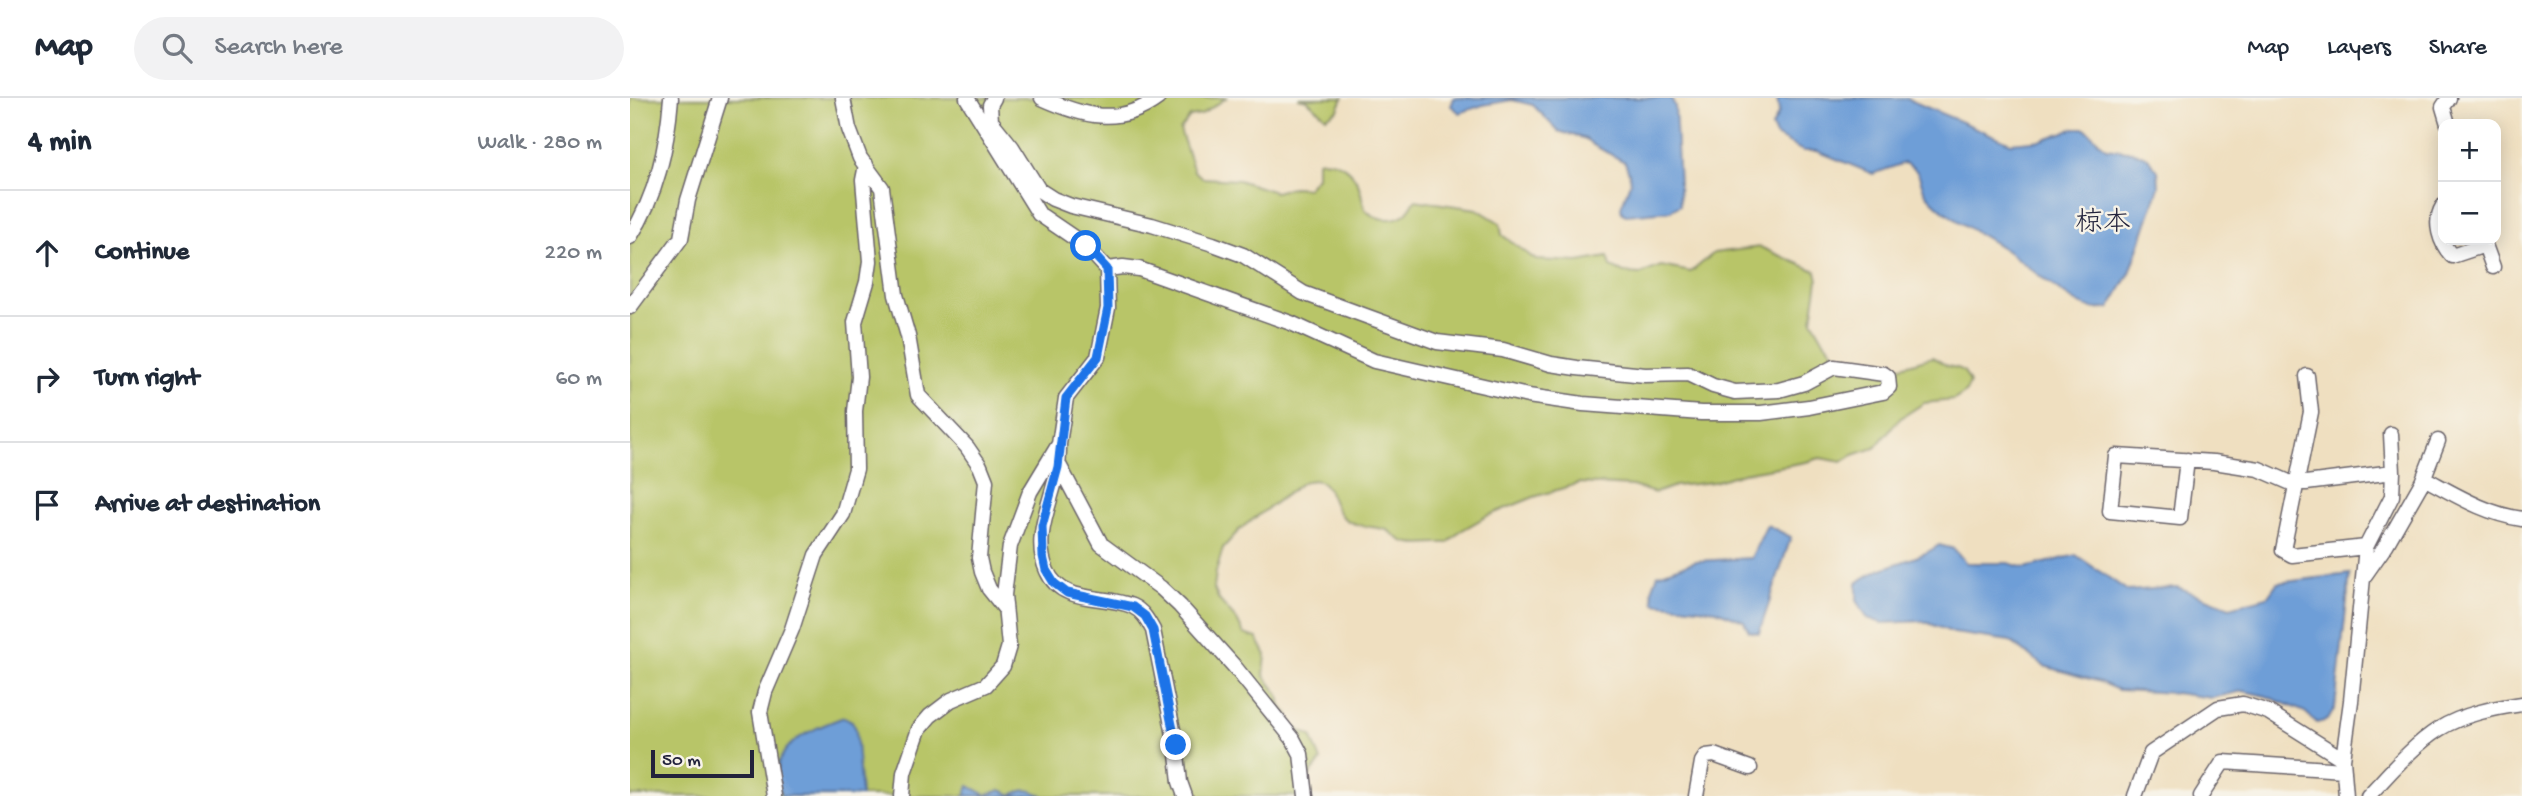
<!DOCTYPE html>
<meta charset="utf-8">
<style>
:root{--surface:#fff;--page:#f2f2f3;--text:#1f2937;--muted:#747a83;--line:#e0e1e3}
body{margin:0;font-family:"Gochi Hand","Klee One",sans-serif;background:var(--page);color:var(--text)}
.controls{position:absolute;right:21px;top:21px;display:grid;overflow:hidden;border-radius:14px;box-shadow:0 4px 18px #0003}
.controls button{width:63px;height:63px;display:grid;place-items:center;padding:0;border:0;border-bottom:2px solid var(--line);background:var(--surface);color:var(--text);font:35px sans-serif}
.scale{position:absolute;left:21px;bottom:18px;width:103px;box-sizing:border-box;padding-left:7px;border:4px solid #22223b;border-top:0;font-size:19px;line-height:24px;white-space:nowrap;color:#22223b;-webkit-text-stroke:5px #f7f3e8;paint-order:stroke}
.stop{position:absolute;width:21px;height:21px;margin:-16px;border:5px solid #1a73e8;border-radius:50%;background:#fff}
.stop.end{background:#1a73e8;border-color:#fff;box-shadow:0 2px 7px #0008}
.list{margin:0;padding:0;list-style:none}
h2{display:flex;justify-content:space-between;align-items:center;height:91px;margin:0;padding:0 28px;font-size:30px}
h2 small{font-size:23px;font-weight:400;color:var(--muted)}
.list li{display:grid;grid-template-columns:46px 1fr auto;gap:21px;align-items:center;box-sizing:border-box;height:126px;padding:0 28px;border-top:2px solid var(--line)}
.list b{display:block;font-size:26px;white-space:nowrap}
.list em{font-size:23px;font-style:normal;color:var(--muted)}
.icon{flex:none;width:38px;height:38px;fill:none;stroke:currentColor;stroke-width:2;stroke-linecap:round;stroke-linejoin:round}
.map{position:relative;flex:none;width:1892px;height:698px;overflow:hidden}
header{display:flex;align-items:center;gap:42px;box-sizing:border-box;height:98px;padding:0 35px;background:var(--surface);border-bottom:2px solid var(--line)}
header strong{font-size:33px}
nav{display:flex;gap:38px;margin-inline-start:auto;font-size:24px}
.search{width:490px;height:63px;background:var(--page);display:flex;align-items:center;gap:18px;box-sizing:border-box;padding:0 24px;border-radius:38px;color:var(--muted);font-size:26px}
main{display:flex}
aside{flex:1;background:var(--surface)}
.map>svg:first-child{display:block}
</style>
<header>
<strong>Map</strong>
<div class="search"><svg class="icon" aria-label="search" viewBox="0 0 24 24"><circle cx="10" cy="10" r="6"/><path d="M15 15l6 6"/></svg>Search here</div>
<nav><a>Map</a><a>Layers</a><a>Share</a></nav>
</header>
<main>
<aside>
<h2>4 min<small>Walk · 280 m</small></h2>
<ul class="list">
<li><svg class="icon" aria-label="ahead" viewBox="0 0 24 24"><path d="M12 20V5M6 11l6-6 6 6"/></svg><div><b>Continue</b></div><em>220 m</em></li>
<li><svg class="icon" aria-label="right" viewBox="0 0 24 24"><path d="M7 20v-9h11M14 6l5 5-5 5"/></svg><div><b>Turn right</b></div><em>60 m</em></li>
<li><svg class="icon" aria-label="arrive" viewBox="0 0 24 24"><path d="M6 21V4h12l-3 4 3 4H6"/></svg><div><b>Arrive at destination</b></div></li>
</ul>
</aside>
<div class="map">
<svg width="1892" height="698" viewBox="0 0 1892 698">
<rect width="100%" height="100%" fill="#f7f3e8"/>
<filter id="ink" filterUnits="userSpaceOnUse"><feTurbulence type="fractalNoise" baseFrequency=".0143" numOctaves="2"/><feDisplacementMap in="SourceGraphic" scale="14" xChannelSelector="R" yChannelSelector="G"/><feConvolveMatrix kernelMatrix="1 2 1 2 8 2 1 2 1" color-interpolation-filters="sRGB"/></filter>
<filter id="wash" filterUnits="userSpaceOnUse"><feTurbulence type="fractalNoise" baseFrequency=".00686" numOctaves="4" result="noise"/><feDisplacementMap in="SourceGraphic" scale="28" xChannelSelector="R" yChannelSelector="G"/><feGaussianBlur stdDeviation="1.57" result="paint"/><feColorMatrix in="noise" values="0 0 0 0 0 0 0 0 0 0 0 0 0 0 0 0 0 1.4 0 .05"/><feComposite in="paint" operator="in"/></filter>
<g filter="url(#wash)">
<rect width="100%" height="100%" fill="#efdfc0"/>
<path fill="#b8c567" stroke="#6d7451" stroke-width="2" d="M0,0H596L571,17L560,19L550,32L564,73L573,80L608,82L645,94L663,89L677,90L687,79V63C709,59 726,74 731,95C732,99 733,107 735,111C744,122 764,125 776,115C779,112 783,106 785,102L847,111L870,125L872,137L906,162L948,164L978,159L981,169L994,175L1011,176L1031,168L1061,174L1084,155L1130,149L1186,173L1188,182L1182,222L1193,241L1213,264L1258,272L1302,259C1307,261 1313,266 1318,268C1333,272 1333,269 1340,285L1336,294L1324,302L1294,305L1268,322L1245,350L1223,357L1212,364L1190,360L1176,364L1113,375L1083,384L1045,388L1025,395L1002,388L950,385L904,399L857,418L829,434L818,445C806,444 787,448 775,444C768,442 763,435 757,432C745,428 725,429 715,421C697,408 705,374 673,384L610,431L593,450L586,474L584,491L589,502L607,522L614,536L627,540L636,557L634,577L649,597L651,609L658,615L663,629L681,638L691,663L678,679L681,698H0Z
M668,0H713L708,12L696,19L677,2Z"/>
<path fill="#6e9ed7" stroke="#486089" stroke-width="2" d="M824,0H1041L1045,8L1050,107L1040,113L996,117L992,115L991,109L1000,85L999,75L995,64L963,47L956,41L928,33L903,7L882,2L853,7L830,15L821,8Z
M1147,0H1275L1381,45L1412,42L1445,30H1455L1476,50L1504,54L1518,60L1528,73L1529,89L1500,175L1480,210C1469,212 1458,211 1448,205C1422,190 1399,168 1374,151C1350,135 1318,121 1298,98C1287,85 1295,73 1274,65L1243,76L1187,53H1173L1146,38L1142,29L1149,14Z
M1137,427L1161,439L1129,535L1119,533L1114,523L1086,512L1024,505L1022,492L1028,476L1066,463L1121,460Z
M1309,447L1324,451L1336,465H1378L1395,470L1446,457L1498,493L1547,489L1600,509L1637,499L1647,485L1720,476L1705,610L1698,622L1687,625L1675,614L1636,598L1613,593L1582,600L1545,595L1488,592L1470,584L1414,568L1380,543L1324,535L1293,523L1252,525L1237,520L1227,502V485C1250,466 1284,465 1309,447Z
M214,619L222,623L226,631L231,698H152C133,649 177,633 214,619Z
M339,688L356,697L371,692L382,697C395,690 401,691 413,698H335Z"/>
</g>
<g filter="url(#ink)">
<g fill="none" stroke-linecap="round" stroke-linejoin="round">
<g stroke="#6a646a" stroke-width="17">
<path id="minor" d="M213,0L219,31L230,60L252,90L266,197L278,238L288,297L337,349L350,368L356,383L349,460L352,474L359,491L375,511
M364,0L360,7L361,23L382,49L409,92L423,101L441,108L522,127L583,146L613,157L673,195L807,244L873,252L921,266L947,270L1015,277L1058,276L1083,288L1105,294L1149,292L1174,285L1204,269L1254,276L1258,279L1259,289L1253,294L1179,309L1131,315H1071L953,306L898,298L744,263L661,225L509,171L493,169L477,171
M412,0C452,18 489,29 528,0
M1818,26L1813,9L1819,0
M1813,108C1803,124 1810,145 1822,158L1855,147L1863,169
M0,139C27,97 37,50 41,0
M0,209L51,140L58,102L90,0
M1677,278L1681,314L1653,452L1662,457L1736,449
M1761,336L1763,374
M429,347C429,354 429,362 428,369C423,403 401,438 417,473C432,507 474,496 502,508C513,513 518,523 523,532L546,647L550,684L555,698
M1557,362L1550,420L1480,413L1486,358L1584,364L1629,371L1661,385H1676L1763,374L1762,398L1736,449L1721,603L1713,661L1716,698
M428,365L471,446L531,490L550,508L604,568L663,641L671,656L676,698
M1794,380C1826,397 1856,416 1892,421
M1735,477L1756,447L1792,384L1808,343
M144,698L130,614L135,594L162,531L186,457L213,416L226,371L225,313L229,279L225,224L237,184L240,163L233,82L236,67
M272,698L274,675L289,631L300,618L321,602L356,587L373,568L379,548L374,497L380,448L400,394L429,346L436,300L468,259L478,210L477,171L456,148L409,116L337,0
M1066,698L1072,664L1076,658L1084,657L1120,670
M1505,698L1521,655L1588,610L1613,606L1638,614L1713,661
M1571,698L1593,664L1714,672
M1738,698C1760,675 1782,648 1809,631C1833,616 1864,610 1892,606"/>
</g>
<use href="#minor" stroke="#fff" stroke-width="14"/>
</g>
</g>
<g fill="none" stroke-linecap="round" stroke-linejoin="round" filter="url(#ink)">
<path stroke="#1a73e8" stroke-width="9" d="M456,148L477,171L478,210L468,259L436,300L428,369L412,428L413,458L416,472L424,485L437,495L503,509L515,518L523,532L546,647"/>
</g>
<g text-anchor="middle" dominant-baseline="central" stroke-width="5" stroke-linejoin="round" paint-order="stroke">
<g font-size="28" fill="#22223b" stroke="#f7f3e8">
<text x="1473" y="126">椋本</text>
</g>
</g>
</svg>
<div class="controls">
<button>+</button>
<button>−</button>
</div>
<div class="scale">50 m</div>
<div class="stop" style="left:456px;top:148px"></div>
<div class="stop end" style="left:546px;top:647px"></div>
</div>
</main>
